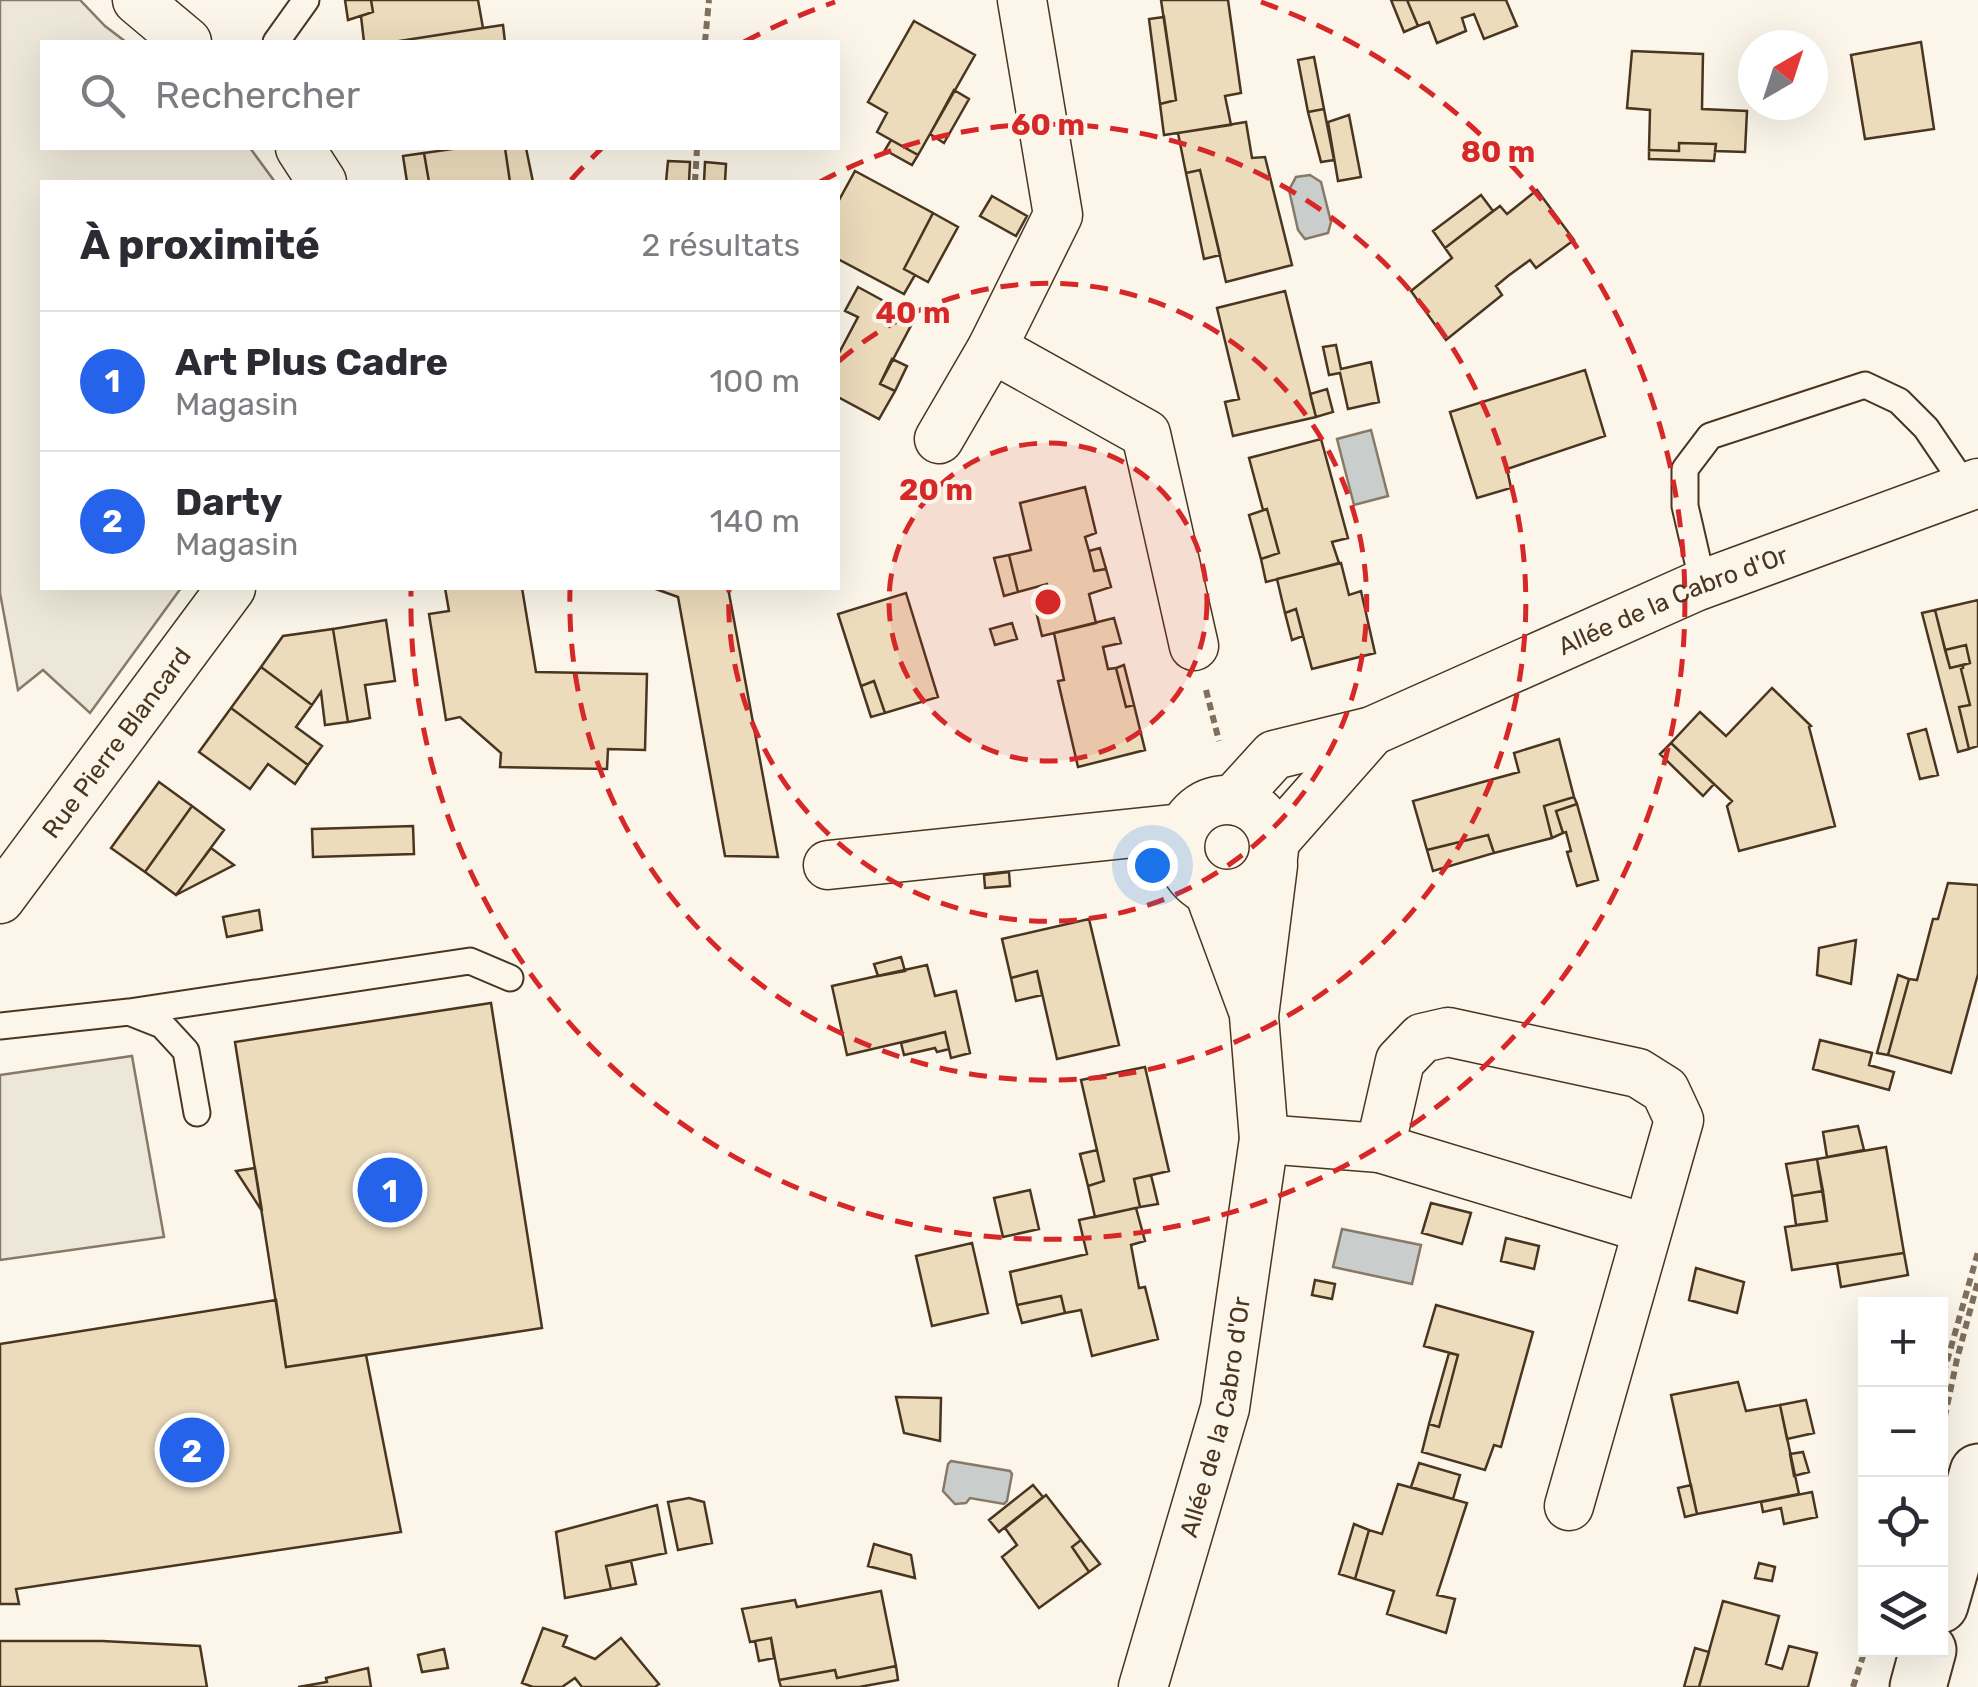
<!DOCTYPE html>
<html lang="fr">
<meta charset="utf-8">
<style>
:root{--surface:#fff;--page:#f2f2f3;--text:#2b2b33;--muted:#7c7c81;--line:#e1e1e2;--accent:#2563eb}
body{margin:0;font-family:Rubik,sans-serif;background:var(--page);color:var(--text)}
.controls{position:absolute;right:30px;bottom:30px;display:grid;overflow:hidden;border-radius:0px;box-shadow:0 10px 40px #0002}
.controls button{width:90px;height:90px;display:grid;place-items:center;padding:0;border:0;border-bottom:2px solid var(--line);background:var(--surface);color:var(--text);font:50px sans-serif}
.compass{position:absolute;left:1738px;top:30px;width:90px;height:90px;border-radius:50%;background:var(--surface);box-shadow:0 10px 40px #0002;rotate:39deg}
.you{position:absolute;left:1152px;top:865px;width:35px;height:35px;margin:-25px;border:8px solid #fff;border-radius:50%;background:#1a73e8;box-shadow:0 0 0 15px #1a73e833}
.badge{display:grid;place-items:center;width:65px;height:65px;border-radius:50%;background:var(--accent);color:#fff;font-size:32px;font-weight:700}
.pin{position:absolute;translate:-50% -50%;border:5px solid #fff;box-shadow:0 2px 10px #0006}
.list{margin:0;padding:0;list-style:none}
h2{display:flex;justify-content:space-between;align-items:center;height:130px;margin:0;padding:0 40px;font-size:42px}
h2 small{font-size:32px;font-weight:400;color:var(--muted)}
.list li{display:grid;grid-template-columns:65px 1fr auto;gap:30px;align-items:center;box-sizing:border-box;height:140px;padding:0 40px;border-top:2px solid var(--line)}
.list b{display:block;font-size:38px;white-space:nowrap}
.list p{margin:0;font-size:32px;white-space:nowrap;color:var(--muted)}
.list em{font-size:32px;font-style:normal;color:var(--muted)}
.icon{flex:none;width:55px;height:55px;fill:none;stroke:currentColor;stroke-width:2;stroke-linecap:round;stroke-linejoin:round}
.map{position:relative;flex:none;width:1978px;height:1687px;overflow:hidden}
.search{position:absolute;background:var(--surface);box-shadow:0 10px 40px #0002;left:40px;top:40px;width:800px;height:110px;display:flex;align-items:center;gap:25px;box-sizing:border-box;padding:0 35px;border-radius:0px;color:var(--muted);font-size:38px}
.panel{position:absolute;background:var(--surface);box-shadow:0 10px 40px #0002;left:40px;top:180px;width:800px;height:410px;border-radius:0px}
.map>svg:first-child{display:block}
</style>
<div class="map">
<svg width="1978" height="1687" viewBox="0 0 1978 1687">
<rect width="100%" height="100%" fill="#fbf6e9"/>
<path fill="#ede7d9" stroke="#887966" stroke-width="2.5" d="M0,0H80L105,26L126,42H42V148H250L275,182H42V588H181L90,713L43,670L18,690L0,593Z
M132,1056L164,1237L0,1260V1075Z"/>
<path fill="#c9cecd" stroke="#887966" stroke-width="2.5" d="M1310,175L1321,182L1331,222L1328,233L1305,239L1298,230L1289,190L1296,177Z
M1371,430L1388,496L1354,505L1337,439Z
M1342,1229L1421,1245L1412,1284L1333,1267Z
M951,1461L1010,1471L1012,1474L1007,1501L1004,1504L970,1498L966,1503L955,1504L943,1491L948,1464Z"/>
<path fill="#ecdcbc" stroke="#4a3520" stroke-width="2.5" d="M345,0H371L373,12L348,20Z
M371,0H478L483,28L393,42H364L361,16L373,12Z
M1161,0H1228L1241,93L1225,96L1231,125L1164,135L1160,104L1176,100Z
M1391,0H1407L1418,26L1404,32Z
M1407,0H1506L1517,26L1484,39L1474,14L1462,18L1466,31L1437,43L1429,22L1418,26Z
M1164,17L1176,100L1160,104L1149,19Z
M914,21L975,55L918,155L877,132L887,113L868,102Z
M503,25L505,42H393L483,28Z
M1921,42L1934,129L1865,139L1851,55Z
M1632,51L1703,54L1702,109L1747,111L1745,152L1715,151L1716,144L1679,143V151L1649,150L1650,110L1627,108Z
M1314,57L1324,109L1308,112L1298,60Z
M954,90L969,99L944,143L930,134Z
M1324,109L1334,160L1321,162L1308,112Z
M1349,115L1361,177L1338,181L1328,122Z
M1246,122L1252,158L1265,157L1292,265L1226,282L1200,170L1186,173L1178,133Z
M891,140L918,155L912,165L885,150Z
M1679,143L1716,144L1714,161L1649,159V150L1679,151Z
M459,148H505L510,182H429L424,153Z
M505,148H526L533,182H510Z
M424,153L429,182H407L403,156Z
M668,161L690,162L689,182H666Z
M705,162L726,164L725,182H704Z
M1200,170L1220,255L1204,259L1186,173Z
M855,171L933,213L904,269L915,275L904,294L838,259V202Z
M1537,190L1574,240L1536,268L1530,260L1508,276L1496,286L1502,295L1446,340L1411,291L1452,258L1445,248L1500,206L1507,214Z
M1481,195L1493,211L1445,248L1433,231Z
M992,196L1027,216L1016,236L980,216Z
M933,213L958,227L928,282L904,269Z
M858,287L915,318L880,384L895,391L879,419L838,397V355L858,317L845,311Z
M1285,291L1316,417L1233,436L1225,402L1239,399L1217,308Z
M1336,345L1341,369L1371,362L1379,402L1348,409L1340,373L1329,375L1323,347Z
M892,359L907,366L895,391L880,384Z
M1585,370L1605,436L1507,469L1511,488L1477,498L1450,412Z
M1327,389L1333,412L1316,417L1310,394Z
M1321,439L1348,538L1332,542L1339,563L1266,582L1261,559L1279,553L1267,509L1263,510L1249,458Z
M1085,487L1096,533L1085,537L1089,551L1094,571L1106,569L1111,587L1089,594L1096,623L1042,636L1036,611L1053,606L1047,584L1018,592L1009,555L1031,550L1020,503Z
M1267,509L1279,553L1261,559L1249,515Z
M1100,548L1106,569L1094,571L1089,551Z
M1009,555L1018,592L1004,596L994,558Z
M1341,563L1349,595L1361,591L1375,653L1312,669L1296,609L1285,613L1277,579Z
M445,588H522L536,672L647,674L645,750L608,749L607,769L500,767L501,753L460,717L446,720L429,614L449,611Z
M653,588H728L778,857L725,856L678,597Z
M906,593L938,697L885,713L874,681L861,686L838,614Z
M1978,600V746L1969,749L1959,707L1970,705L1961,669L1963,668V665L1970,663L1966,645L1945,650L1935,610Z
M1296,609L1303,636L1292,640L1285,613Z
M1935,610L1950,668L1963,665V668L1961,669L1970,705L1959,707L1969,749L1958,752L1922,613Z
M1114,618L1121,643L1103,647L1108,669L1116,668L1126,707L1134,705L1145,750L1078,767L1058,681L1064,680L1054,633Z
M386,620L395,681L365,685L370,718L348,722L333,629Z
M1012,623L1017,639L995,645L990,629Z
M333,629L348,722L325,725L321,692L312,705L261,667L283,636Z
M1966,645L1970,663L1950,668L1945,650Z
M1124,665L1134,705L1126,707L1116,668Z
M261,667L312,705L296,727L322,746L308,765L231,708Z
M874,681L885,713L871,717L861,686Z
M1772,688L1811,726L1809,727L1835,826L1739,851L1727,806L1732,801L1671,743L1700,712L1726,736Z
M231,708L308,765L295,784L268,764L250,789L199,752Z
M1926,729L1938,775L1920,779L1908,734Z
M1559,739L1574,797L1544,806L1552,838L1494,853L1488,835L1427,850L1413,801L1519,772L1514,753Z
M1671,743L1714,784L1703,796L1660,754Z
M159,782L192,806L145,872L111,848Z
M1574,797L1577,804L1556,811L1563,833L1552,838L1544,806Z
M1577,804L1598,880L1577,886L1567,852L1571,851L1566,832L1563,833L1556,811Z
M192,806L224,830L176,895L145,872Z
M413,826L414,854L313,857L312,829Z
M1488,835L1494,853L1433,871L1427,850Z
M211,848L234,865L176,895Z
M1009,872L1010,886L985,888L984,875Z
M1948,883L1978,885V974L1951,1073L1888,1055L1909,979L1917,980L1933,919H1938Z
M259,910L262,930L227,937L223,917Z
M1089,919L1119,1045L1057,1059L1037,971L1011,978L1002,939Z
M1856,940L1851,984L1817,975L1819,948Z
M901,957L905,971L878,976L874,964Z
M927,965L935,996L956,991L970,1053L951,1058L945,1032L847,1055L832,986Z
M1037,971L1042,995L1016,1001L1011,978Z
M1898,975L1909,979L1888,1055L1877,1053Z
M491,1003L542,1328L286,1367L235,1042Z
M945,1032L949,1049L937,1052L935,1048L904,1055L901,1043Z
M1820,1040L1872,1053L1869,1065L1894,1072L1889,1090L1813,1069Z
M1145,1067L1169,1171L1134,1179L1140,1207L1095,1217L1088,1186L1104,1181L1081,1080Z
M1858,1126L1864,1150L1827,1157L1823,1132Z
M1886,1147L1904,1253L1792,1270L1785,1227L1827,1221L1817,1159Z
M1097,1150L1104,1181L1088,1186L1080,1154Z
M1817,1159L1823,1191L1792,1196L1786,1164Z
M255,1168L262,1211L236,1171Z
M1151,1175L1158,1204L1140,1207L1134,1179Z
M1030,1190L1039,1229L1003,1237L994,1198Z
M1823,1191L1827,1221L1796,1225L1792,1196Z
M1431,1203L1471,1213L1462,1244L1422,1233Z
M1136,1208L1145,1241L1131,1245L1139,1288L1145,1287L1158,1339L1092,1356L1081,1310L1065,1313L1061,1296L1017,1305L1010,1272L1087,1254L1079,1220Z
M1506,1238L1539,1246L1534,1269L1501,1261Z
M972,1243L988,1313L932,1326L916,1256Z
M1904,1253L1908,1275L1841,1287L1837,1263Z
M1696,1268L1744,1282L1737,1313L1689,1300Z
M1315,1280L1335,1284L1332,1299L1312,1295Z
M1061,1296L1065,1313L1022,1323L1017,1305Z
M276,1300L286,1367L366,1355L401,1532L16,1589L19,1604H0V1344Z
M1436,1305L1533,1332L1501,1447L1494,1445L1485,1470L1422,1452L1429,1424L1439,1427L1458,1355L1424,1346Z
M1449,1353L1458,1355L1439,1427L1429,1424Z
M1738,1382L1746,1411L1780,1405L1799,1494L1697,1514L1671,1395Z
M896,1397L941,1398L940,1441L904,1433Z
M1806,1400L1814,1433L1787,1439L1780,1405Z
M1803,1452L1809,1472L1794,1476L1790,1454Z
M1419,1463L1460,1475L1453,1499L1411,1487Z
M1398,1484L1467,1503L1437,1595L1455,1599L1446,1633L1387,1614L1394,1591L1355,1579L1369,1530L1382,1534Z
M1033,1485L1043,1497L999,1532L989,1520Z
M1691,1485L1697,1514L1685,1517L1678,1488Z
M1812,1492L1817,1517L1784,1524L1781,1508L1763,1512L1761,1502Z
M1046,1495L1081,1540L1072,1547L1089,1572L1039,1608L1002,1557L1017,1545L1005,1528Z
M689,1498L704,1502L712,1543L678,1550L668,1502Z
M657,1505L666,1553L606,1566L611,1589L565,1598L556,1532Z
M1354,1524L1369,1530L1355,1579L1339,1574Z
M1081,1540L1100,1564L1089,1572L1072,1547Z
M874,1544L911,1555L915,1578L868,1566Z
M631,1561L636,1584L611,1589L606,1566Z
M1759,1563L1775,1567L1772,1581L1755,1578Z
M881,1591L896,1666L837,1678L835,1670L779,1680L771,1638L750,1642L742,1609L795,1600L797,1607Z
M1723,1601L1779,1616L1766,1664L1782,1669L1789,1646L1817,1653L1808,1687H1699Z
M543,1628L567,1636L563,1646L595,1659L621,1638L659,1684L655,1687H582L575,1678L562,1687H533L522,1683Z
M771,1638L774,1658L759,1661L755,1641Z
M0,1641H102L200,1646L207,1687H0Z
M1695,1648L1709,1652L1699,1687H1684Z
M444,1649L448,1668L422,1672L418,1655Z
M896,1666L898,1680L859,1687H781L779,1680L835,1670L837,1678Z
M368,1668L371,1687H298L327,1682L326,1678Z"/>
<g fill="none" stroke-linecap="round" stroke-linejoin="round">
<g stroke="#4a3520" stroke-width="29">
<path id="service" d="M276,42L306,0
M1703,584L1685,506V469L1710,436L1865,385L1899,401L1926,428L1966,487
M129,1012L470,961L510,978
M0,1026L129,1012L162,1025L186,1051L197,1113"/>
</g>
<g stroke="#4a3520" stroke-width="51">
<g id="minor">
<path d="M137,0L187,42"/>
<path d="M1022,0L1058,215L992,348L1146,434L1194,646"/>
<path d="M300,148L322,182"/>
<path d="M939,439L992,348"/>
<circle cx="1227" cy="847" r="47"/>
<path id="s1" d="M1233,800L1274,755L1372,731L1695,587L1978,483"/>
<path d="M1275,841L1372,731"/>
<path d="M828,865L1182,828"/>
<path d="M1209,892L1252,1008"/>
<path id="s2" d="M0,899L231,588"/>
<path d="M1264,1139L1380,1148"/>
<path d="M1569,1506L1679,1120L1665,1090L1638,1073L1448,1032L1422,1038L1400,1061L1380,1148L1648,1229"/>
<path id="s3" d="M1143,1687L1225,1408L1264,1139L1254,1016L1273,865"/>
</g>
</g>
<g stroke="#4a3520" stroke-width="59">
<path id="tertiary" d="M1940,1605L1978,1472
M1918,1687L1928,1650"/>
</g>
<path stroke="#7f6f5c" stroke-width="6" stroke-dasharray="8 5" stroke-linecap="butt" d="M705,42L709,0
M695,182L697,148
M1206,690L1219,741
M1940,1386L1978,1252
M1942,1430L1957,1359L1978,1281
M1853,1687L1866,1647"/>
<use href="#service" stroke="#fbf6e9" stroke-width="25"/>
<use href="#minor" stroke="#fbf6e9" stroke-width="48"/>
<use href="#tertiary" stroke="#fbf6e9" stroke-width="55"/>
</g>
<circle cx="1048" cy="602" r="159" fill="#d62828" fill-opacity=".12"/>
<g fill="none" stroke="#d62828" stroke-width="5" stroke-dasharray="18 12">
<circle cx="1048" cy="602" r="159"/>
<path d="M839 361A319 319 0 1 1 729 588"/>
<path d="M820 182A478 478 0 1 1 570 589"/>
<path d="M571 180A637 637 0 0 1 602 148M744 42A637 637 0 0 1 835 2M1261 2A637 637 0 1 1 411 591"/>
</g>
<g text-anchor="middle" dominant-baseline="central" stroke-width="8" stroke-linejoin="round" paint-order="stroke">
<g font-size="25" fill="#4a3520" stroke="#fbf6e9">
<text stroke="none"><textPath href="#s1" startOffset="490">Allée de la Cabro d'Or</textPath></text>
<text stroke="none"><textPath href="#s2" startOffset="195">Rue Pierre Blancard</textPath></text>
<text stroke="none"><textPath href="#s3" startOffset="280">Allée de la Cabro d'Or</textPath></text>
</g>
</g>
<circle cx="1048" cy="602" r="15" fill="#d62828" stroke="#fbf6e9" stroke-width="5"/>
<g font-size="30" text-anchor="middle" font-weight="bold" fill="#d62828" stroke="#fbf6e9" stroke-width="8" stroke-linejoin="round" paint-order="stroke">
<text x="1048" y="135">60 m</text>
<text x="1498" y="162">80 m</text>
<text x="913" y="323">40 m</text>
<text x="936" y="500">20 m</text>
</g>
</svg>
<div class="controls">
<button>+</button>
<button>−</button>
<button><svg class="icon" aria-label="locate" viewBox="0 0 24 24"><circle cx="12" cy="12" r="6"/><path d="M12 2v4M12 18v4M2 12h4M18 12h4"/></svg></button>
<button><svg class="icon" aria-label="layers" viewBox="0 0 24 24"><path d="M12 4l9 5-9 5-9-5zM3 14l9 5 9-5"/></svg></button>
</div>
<svg class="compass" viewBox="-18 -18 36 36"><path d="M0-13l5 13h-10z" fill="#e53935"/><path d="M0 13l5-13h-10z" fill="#7c7c81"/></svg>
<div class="you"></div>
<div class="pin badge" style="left:390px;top:1190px">1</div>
<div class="pin badge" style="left:192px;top:1450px">2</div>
<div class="search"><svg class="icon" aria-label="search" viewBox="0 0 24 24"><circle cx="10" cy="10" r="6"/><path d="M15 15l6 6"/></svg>Rechercher</div>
<section class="panel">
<h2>À proximité<small>2 résultats</small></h2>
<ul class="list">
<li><span class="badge">1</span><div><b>Art Plus Cadre</b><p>Magasin</p></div><em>100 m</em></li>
<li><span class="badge">2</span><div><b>Darty</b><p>Magasin</p></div><em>140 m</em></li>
</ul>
</section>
</div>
